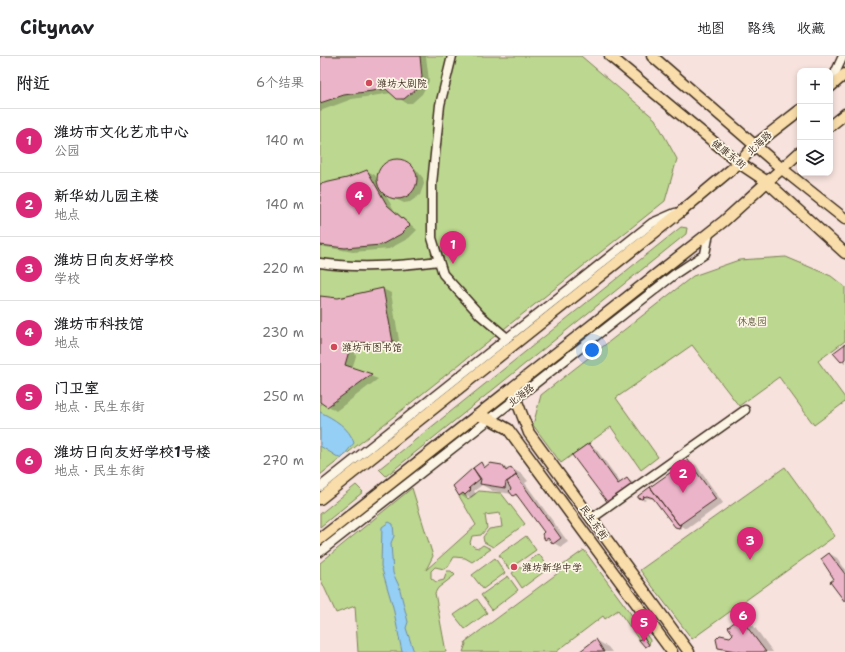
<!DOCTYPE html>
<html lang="zh">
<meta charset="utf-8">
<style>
:root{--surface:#fff;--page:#f2f2f2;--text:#202124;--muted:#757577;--line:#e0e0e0;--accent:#db2777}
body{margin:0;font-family:"Shantell Sans","LXGW WenKai TC",sans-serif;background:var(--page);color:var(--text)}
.controls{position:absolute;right:12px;top:12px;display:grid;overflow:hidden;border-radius:8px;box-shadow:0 2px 6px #0003}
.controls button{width:36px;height:36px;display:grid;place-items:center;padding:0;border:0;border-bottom:1px solid var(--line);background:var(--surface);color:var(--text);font:20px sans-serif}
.you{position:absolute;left:272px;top:294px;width:14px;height:14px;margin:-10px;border:3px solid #fff;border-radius:50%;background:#1a73e8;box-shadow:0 0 0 6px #1a73e833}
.badge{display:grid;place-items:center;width:26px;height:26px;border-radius:50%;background:var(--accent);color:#fff;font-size:13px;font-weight:700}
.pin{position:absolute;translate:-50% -33px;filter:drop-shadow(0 1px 2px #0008)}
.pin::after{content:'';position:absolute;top:21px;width:14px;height:12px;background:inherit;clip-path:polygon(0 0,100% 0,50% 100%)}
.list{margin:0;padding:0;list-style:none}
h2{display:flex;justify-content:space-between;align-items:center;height:52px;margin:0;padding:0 16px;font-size:17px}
h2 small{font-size:13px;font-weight:400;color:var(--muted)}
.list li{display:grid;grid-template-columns:26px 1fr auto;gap:12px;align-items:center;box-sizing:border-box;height:64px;padding:0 16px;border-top:1px solid var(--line)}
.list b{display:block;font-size:15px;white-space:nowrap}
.list p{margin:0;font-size:13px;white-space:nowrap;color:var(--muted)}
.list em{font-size:13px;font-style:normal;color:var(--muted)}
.icon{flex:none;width:22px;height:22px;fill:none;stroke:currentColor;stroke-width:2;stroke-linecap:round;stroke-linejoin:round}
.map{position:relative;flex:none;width:525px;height:596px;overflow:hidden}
header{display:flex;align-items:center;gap:24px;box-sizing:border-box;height:56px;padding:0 20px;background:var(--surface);border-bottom:1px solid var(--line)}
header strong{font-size:19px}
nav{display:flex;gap:22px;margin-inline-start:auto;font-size:14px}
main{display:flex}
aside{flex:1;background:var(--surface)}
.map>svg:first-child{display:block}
</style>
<header>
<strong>Citynav</strong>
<nav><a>地图</a><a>路线</a><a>收藏</a></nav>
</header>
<main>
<aside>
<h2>附近<small>6个结果</small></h2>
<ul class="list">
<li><span class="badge">1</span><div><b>潍坊市文化艺术中心</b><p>公园</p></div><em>140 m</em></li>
<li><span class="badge">2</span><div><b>新华幼儿园主楼</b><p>地点</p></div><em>140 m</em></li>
<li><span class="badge">3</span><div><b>潍坊日向友好学校</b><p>学校</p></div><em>220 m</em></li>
<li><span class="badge">4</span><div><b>潍坊市科技馆</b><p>地点</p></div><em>230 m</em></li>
<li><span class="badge">5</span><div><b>门卫室</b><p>地点 · 民生东街</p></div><em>250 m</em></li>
<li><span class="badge">6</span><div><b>潍坊日向友好学校1号楼</b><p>地点 · 民生东街</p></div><em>270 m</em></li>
</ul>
</aside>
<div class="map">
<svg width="525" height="596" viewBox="0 0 525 596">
<rect width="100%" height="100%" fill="#f7e2dd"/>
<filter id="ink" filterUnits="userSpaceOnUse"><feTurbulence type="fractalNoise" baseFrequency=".025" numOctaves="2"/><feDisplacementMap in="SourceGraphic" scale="8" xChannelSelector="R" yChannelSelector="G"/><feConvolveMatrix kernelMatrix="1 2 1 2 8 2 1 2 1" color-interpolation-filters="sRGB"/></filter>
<g filter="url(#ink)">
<path fill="#bcd78f" stroke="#7c8056" d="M0,0H261L335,63L357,103L345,145L0,419Z
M361,171L367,172L366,178L66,420L59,413Z
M466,201L511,220L525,231V285L498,305L525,342V346L494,369L459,321L419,350L372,289L296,342L338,401L321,414L291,371L241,407L213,369L221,339L373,220L419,204Z
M343,216L345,219L222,317L219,315Z
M465,411L515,480L372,583L320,514Z
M36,429L43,436L0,471V458Z
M92,432L113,500L106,514L156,469L139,440L143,437L148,443L159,435L181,437L205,468L173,491L164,486L163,481L169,473L182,471L180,457L165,459L167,472L161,479L152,480L150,487L154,491L159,492L163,489L171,493L152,506L145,502L134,501L128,511L124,513L115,511L111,515V522L116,526L124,524L127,515H131L135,519L118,532L115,537L126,596H38L35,550L16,557L0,522V507Z
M206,480L216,494L189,513L179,499Z
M264,494L330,584L329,589L324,581L319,584L298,554L285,563L283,560L236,596H143L146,588L145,586L238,517L236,514Z
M219,498L229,512L202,532L192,517Z
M175,502L185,517L163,533L152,519Z
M188,520L198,534L172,554L161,539Z
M157,543L167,557L145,573L134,559Z"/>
<path fill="#95cff5" stroke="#718d9f" d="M0,356C13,362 30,372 34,387L21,403L0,390Z
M69,466L73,468L74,480L71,487L73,517L79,530L88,566L86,572L94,596H82L73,551L61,510L62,471Z"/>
<path fill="#0003" fill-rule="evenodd" d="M0,0H106L109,25L102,38L92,47H86L72,37L32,43L0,55Z
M75,104L87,107L95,112L103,122L104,128L100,139L90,146L84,147L65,138L74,154L97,174L89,182L69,193L33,196L0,190V129H5L47,115L55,119L58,125L60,115L63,110Z
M63,233L71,237L80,290L33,291L36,300L32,313L58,323L16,355L0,344V241L18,243Z
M525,290V308L521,305Z
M269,388L276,393L301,427L307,423L314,427L319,434L296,451L288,446Z
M368,405L376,409L403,447L367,473L360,469L362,472L360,473L356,471L335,443L324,442L326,444L324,445L318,441Z
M161,407L167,411L181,409L189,414L191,412L203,419L208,425L205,427L248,486L241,491L226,483L225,477L201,443L192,438L173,435L162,429L154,435L156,438L151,442L148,440L145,442L140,439L153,413ZM182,423L188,426V429L181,425Z
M510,498L517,502L525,513V544Z
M421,562L433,569L453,596H407L399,591L397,583L410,582L414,579Z
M276,584L288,591L292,596H261Z"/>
<path fill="#ecb4c9" stroke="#3b2a1e" d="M0,0H100L102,21L95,34L84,43H77L66,33L24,39L0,47Z
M57 123a20 20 0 1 1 40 0a20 20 0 1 1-40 0Z
M47,114L67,149L90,169L81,178L61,189L25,192L0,189V128L27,122Z
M63,232L73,286L26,287L29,295L25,309L52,318L7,351L0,346V240L18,242Z
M525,288V303L521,306L513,297Z
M269,387L298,428L307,422L312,429L288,447L252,399Z
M368,404L396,443L359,469L330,431Z
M161,406L164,412L170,407L182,409L186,415L191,411L197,419L186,426L185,432L160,428L161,423L153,412Z
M153,412L160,423L149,432L151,434L147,437L145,439L143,437L139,440L133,430Z
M196,419L241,482L233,488L228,482L225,484L222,478L224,476L196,438L193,440L189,435L191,433L187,426Z
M330,431L359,469L361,468L359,472L355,471L333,442L327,440L323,441H324L322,443L318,442V440Z
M509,497L525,518V546L510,526L514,523L501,503Z
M421,561L427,571L446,596H422L398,592L396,583L400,579L410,581L413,578L408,571Z
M324,581L329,589L325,591L319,584Z
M276,583L284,596H259Z"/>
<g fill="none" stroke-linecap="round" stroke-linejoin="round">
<g stroke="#3b2a1e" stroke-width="11">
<path id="minor" d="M132,0L120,49L112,128V182L123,218L160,259L187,282
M510,28L523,0
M0,207C40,213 80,210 119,205
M0,431L332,167L355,157
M271,463L425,354
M0,496L355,218L385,198L389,177"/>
</g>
<g stroke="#3b2a1e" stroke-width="13">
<path id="major" d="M290,0L419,107L446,125L525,197
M332,0L461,112L525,163
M510,31L525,18
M510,70L525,58
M195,330L196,343L209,377L369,596
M157,359L170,363L188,373L352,596
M0,443L363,154L419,107L435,89L480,54
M0,483L404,165L480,96"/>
</g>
<use href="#minor" stroke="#fcf5e5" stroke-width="8"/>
<use href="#major" stroke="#f9deab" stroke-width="10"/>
</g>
</g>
<g fill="#d1495b" stroke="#fcf5e5" stroke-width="1.5">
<circle cx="49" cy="27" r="4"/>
<circle cx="14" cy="291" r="4"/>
<circle cx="194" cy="511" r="4"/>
</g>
<g text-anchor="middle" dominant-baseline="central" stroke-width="3.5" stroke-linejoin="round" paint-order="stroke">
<g font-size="10" fill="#3b2a1e" stroke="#fcf5e5" text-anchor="start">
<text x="57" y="27">潍坊大剧院</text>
<text x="22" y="291">潍坊市图书馆</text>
<text x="202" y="511">潍坊新华中学</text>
</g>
<g font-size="10" fill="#3b2a1e" stroke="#fcf5e5">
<text transform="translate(439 87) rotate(-42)">北海路</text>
<text transform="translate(409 98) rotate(38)">健康东街</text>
<text transform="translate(201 339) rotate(-38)">北海路</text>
<text transform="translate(274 466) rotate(54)">民生东街</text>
</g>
<g font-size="10" fill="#5b553a" stroke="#fcf5e5">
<text x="432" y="265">休息园</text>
</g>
</g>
</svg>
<div class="controls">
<button>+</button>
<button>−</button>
<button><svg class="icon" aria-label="layers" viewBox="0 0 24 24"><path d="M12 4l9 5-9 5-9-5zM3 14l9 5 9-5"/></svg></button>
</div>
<div class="you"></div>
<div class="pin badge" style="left:133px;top:208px">1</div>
<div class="pin badge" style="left:363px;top:437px">2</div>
<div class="pin badge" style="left:430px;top:504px">3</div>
<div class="pin badge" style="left:39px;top:159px">4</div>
<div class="pin badge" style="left:324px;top:586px">5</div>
<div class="pin badge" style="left:423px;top:579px">6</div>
</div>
</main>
